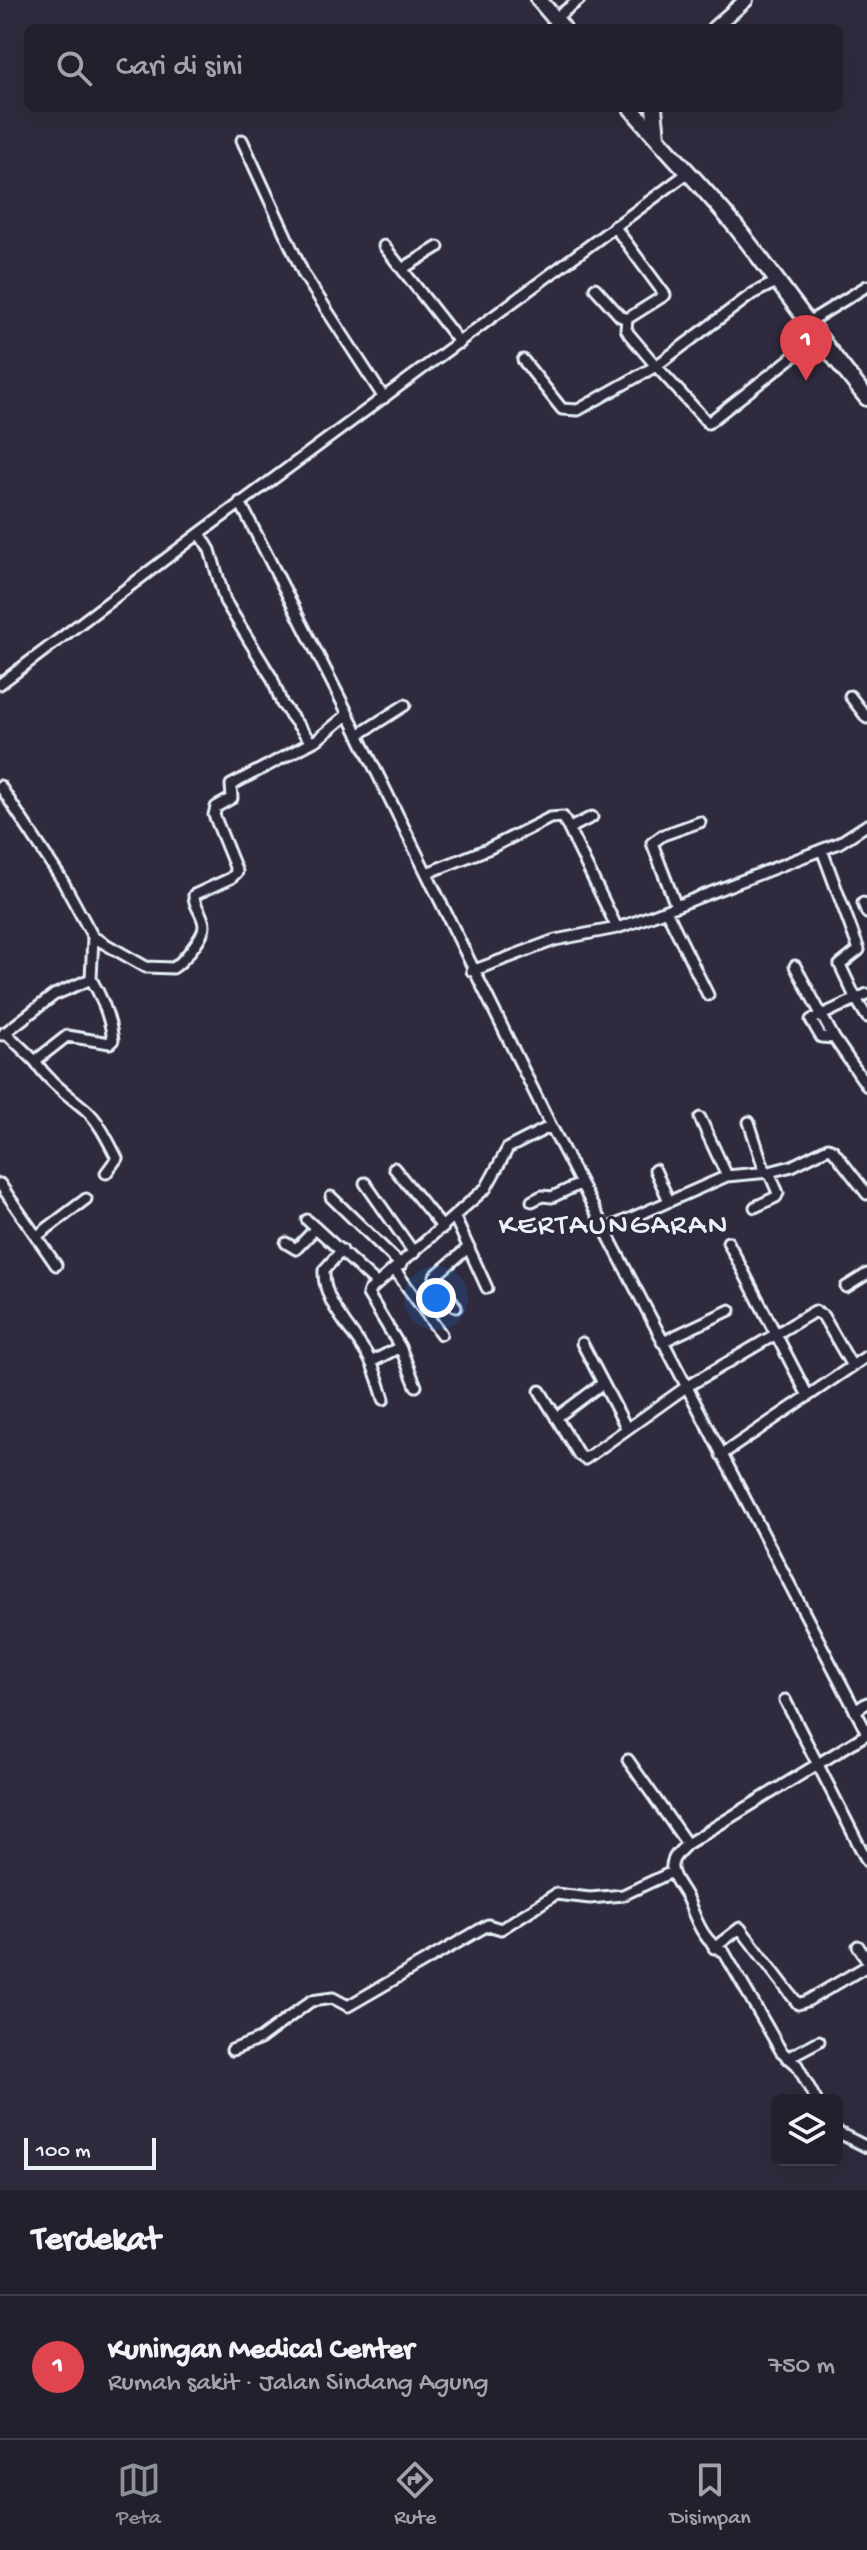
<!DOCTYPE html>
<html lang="id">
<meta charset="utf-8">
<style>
:root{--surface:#23202e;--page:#2b2836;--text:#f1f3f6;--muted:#a3a3aa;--line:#403e4a;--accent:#8c9099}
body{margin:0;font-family:"Gochi Hand",sans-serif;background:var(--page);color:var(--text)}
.controls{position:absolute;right:24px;bottom:24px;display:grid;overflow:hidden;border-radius:12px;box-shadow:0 8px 32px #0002}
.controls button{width:72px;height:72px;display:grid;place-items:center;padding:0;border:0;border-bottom:2px solid var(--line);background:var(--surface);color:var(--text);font:40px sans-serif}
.scale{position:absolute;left:24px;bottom:20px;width:132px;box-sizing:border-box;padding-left:8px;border:4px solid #e8f1f8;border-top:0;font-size:22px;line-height:28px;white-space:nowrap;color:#e8f1f8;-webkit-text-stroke:6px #2f2a3d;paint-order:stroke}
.you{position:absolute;left:436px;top:1298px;width:28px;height:28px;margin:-20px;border:6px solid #fff;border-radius:50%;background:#1a73e8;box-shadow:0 0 0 12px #1a73e833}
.badge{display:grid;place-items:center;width:52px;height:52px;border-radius:50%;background:var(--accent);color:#fff;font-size:26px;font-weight:700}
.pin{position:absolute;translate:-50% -66px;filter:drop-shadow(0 2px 4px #0008)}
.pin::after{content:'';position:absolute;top:42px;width:28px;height:24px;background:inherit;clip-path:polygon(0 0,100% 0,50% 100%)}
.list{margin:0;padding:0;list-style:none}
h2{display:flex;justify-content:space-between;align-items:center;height:104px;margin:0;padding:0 32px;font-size:34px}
h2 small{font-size:26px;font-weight:400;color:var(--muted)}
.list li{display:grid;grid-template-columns:52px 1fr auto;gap:24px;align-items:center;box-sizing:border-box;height:144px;padding:0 32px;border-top:2px solid var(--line)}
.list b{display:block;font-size:30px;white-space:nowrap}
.list p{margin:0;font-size:26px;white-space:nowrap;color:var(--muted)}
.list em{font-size:26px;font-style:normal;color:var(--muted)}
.icon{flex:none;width:44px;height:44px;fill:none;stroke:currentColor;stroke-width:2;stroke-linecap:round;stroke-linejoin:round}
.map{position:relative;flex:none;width:867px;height:2190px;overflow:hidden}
.search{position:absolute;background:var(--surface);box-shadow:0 8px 32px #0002;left:24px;right:24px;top:24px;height:88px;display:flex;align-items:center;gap:20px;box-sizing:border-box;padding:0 28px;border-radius:12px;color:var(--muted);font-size:30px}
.sheet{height:248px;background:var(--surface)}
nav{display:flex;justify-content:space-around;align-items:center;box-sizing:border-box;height:112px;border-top:2px solid var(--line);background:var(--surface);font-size:22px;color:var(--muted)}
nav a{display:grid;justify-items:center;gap:4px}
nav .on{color:var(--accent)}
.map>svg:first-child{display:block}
</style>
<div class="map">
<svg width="867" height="2190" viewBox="0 0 867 2190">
<rect width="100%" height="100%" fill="#2f2a3d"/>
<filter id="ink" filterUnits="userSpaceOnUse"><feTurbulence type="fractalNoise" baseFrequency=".0125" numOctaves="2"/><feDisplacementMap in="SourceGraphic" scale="16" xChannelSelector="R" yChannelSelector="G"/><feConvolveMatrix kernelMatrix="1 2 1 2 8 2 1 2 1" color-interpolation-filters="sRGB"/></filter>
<g filter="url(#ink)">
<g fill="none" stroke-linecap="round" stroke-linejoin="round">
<g stroke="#e8f1f8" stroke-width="15">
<path id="minor" d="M554,19L579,0
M242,140L304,275L384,398
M384,246L460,343
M402,269L438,247
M595,288L620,316L627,319L665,295L614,226
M627,319L626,329L629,334L656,366L752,294L778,281
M807,323L867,286
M523,360L562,409L578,410L656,366L708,423L817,338
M240,502L348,714L551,1126L867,1733
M200,533L210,550L225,601L272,678L282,704L311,742
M0,684L200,533L689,172
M850,696L867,718
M358,735L405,705
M0,786L62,880L93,937L146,967L173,968C182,963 204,936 204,926C204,914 193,906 194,895L231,878L237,872L214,815L216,807L232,798L231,785L318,739L348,714
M570,828L592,817
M822,850L859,950L840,965L856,999L811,1020L821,1037L834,1038L867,1086
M427,873L490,848L550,818L563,817L617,928
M863,903L867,913
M676,906L652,843L663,835L700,822
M666,910L708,995
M795,966L834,1038
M472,971L555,940L617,928L635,922L839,843L867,825
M867,994L856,999L867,1017
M5,1032L35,1061L67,1036L110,1043L113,1040C110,1017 103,999 91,979
M2,1035L54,995L91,979L93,937
M35,1061C49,1082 66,1093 86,1110C99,1121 109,1143 117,1158L106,1173
M700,1118L727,1176
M749,1122L765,1172
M394,1168L443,1228
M655,1170L669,1201
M365,1183L414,1253
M0,1184L56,1265
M331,1197L401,1265
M532,1201L542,1196L552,1197L580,1184
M755,1207L776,1197L778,1193L769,1172
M455,1218L487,1288
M307,1220L377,1284
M604,1230L727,1176L769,1172L792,1166L828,1148L833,1150L867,1194
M37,1236L86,1199
M728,1242L808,1396
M286,1243L296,1249L316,1228
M342,1250L324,1270C322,1303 354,1331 369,1358C376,1371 380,1386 384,1399
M395,1270L441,1334
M846,1287L867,1274
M456,1307L435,1276L469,1247
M662,1342L730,1310
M582,1343L627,1429
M400,1347L416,1386
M371,1362L400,1347L368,1294L369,1291L486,1188L508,1148L551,1126
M540,1391L579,1455L585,1459L686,1387L815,1311L823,1316L852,1366
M556,1418L603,1383
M721,1455L867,1356
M785,1700L867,1861
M855,1711L867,1703
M628,1760L687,1844
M858,1946L867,1960
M714,1948L740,1928L798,2004L807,2001L867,1966
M232,2050L260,2039L311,2001L333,1998L348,2006L488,1925L501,1929L556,1894L590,1898L623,1895L672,1872
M787,2058L819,2041
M816,2100L797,2065L781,2051L724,1952C703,1942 696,1919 688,1900C684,1890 670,1876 672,1865C673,1856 681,1850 687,1844L867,1734
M837,2132L867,2147"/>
</g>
<g stroke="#e8f1f8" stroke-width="18">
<path id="secondary" d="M714,28L746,0"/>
</g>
<g stroke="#e8f1f8" stroke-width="20">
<path id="primary" d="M539,0L563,28
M631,108C665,149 703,186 736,227C781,284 821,343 867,398
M654,108L657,137"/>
</g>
<use href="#minor" stroke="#2f2a3d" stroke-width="9"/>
<use href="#secondary" stroke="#2f2a3d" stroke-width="12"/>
<use href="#primary" stroke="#2f2a3d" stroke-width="14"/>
</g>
</g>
<g text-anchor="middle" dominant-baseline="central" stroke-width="6" stroke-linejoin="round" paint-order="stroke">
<g font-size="30" letter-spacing="2" fill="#e8f1f8" stroke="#2f2a3d">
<text x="614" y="1227">KERTAUNGARAN</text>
</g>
</g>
</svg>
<div class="controls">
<button><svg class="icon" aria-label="layers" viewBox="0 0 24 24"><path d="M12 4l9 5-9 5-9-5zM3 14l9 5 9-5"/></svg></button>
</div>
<div class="scale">100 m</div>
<div class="you"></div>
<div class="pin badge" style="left:806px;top:381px;background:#e0444e">1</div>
<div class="search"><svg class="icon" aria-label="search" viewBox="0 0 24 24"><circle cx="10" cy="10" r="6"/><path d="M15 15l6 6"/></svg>Cari di sini</div>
</div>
<section class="sheet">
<h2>Terdekat<small></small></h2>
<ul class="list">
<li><span class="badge" style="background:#e0444e">1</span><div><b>Kuningan Medical Center</b><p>Rumah sakit · Jalan Sindang Agung</p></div><em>750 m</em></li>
</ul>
</section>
<nav>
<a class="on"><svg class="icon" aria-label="map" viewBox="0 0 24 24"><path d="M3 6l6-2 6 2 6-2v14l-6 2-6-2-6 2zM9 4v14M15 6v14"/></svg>Peta</a>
<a><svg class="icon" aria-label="directions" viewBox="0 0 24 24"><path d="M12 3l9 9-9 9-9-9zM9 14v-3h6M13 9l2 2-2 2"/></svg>Rute</a>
<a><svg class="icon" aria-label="saved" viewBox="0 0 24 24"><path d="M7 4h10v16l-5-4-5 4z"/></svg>Disimpan</a>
</nav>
